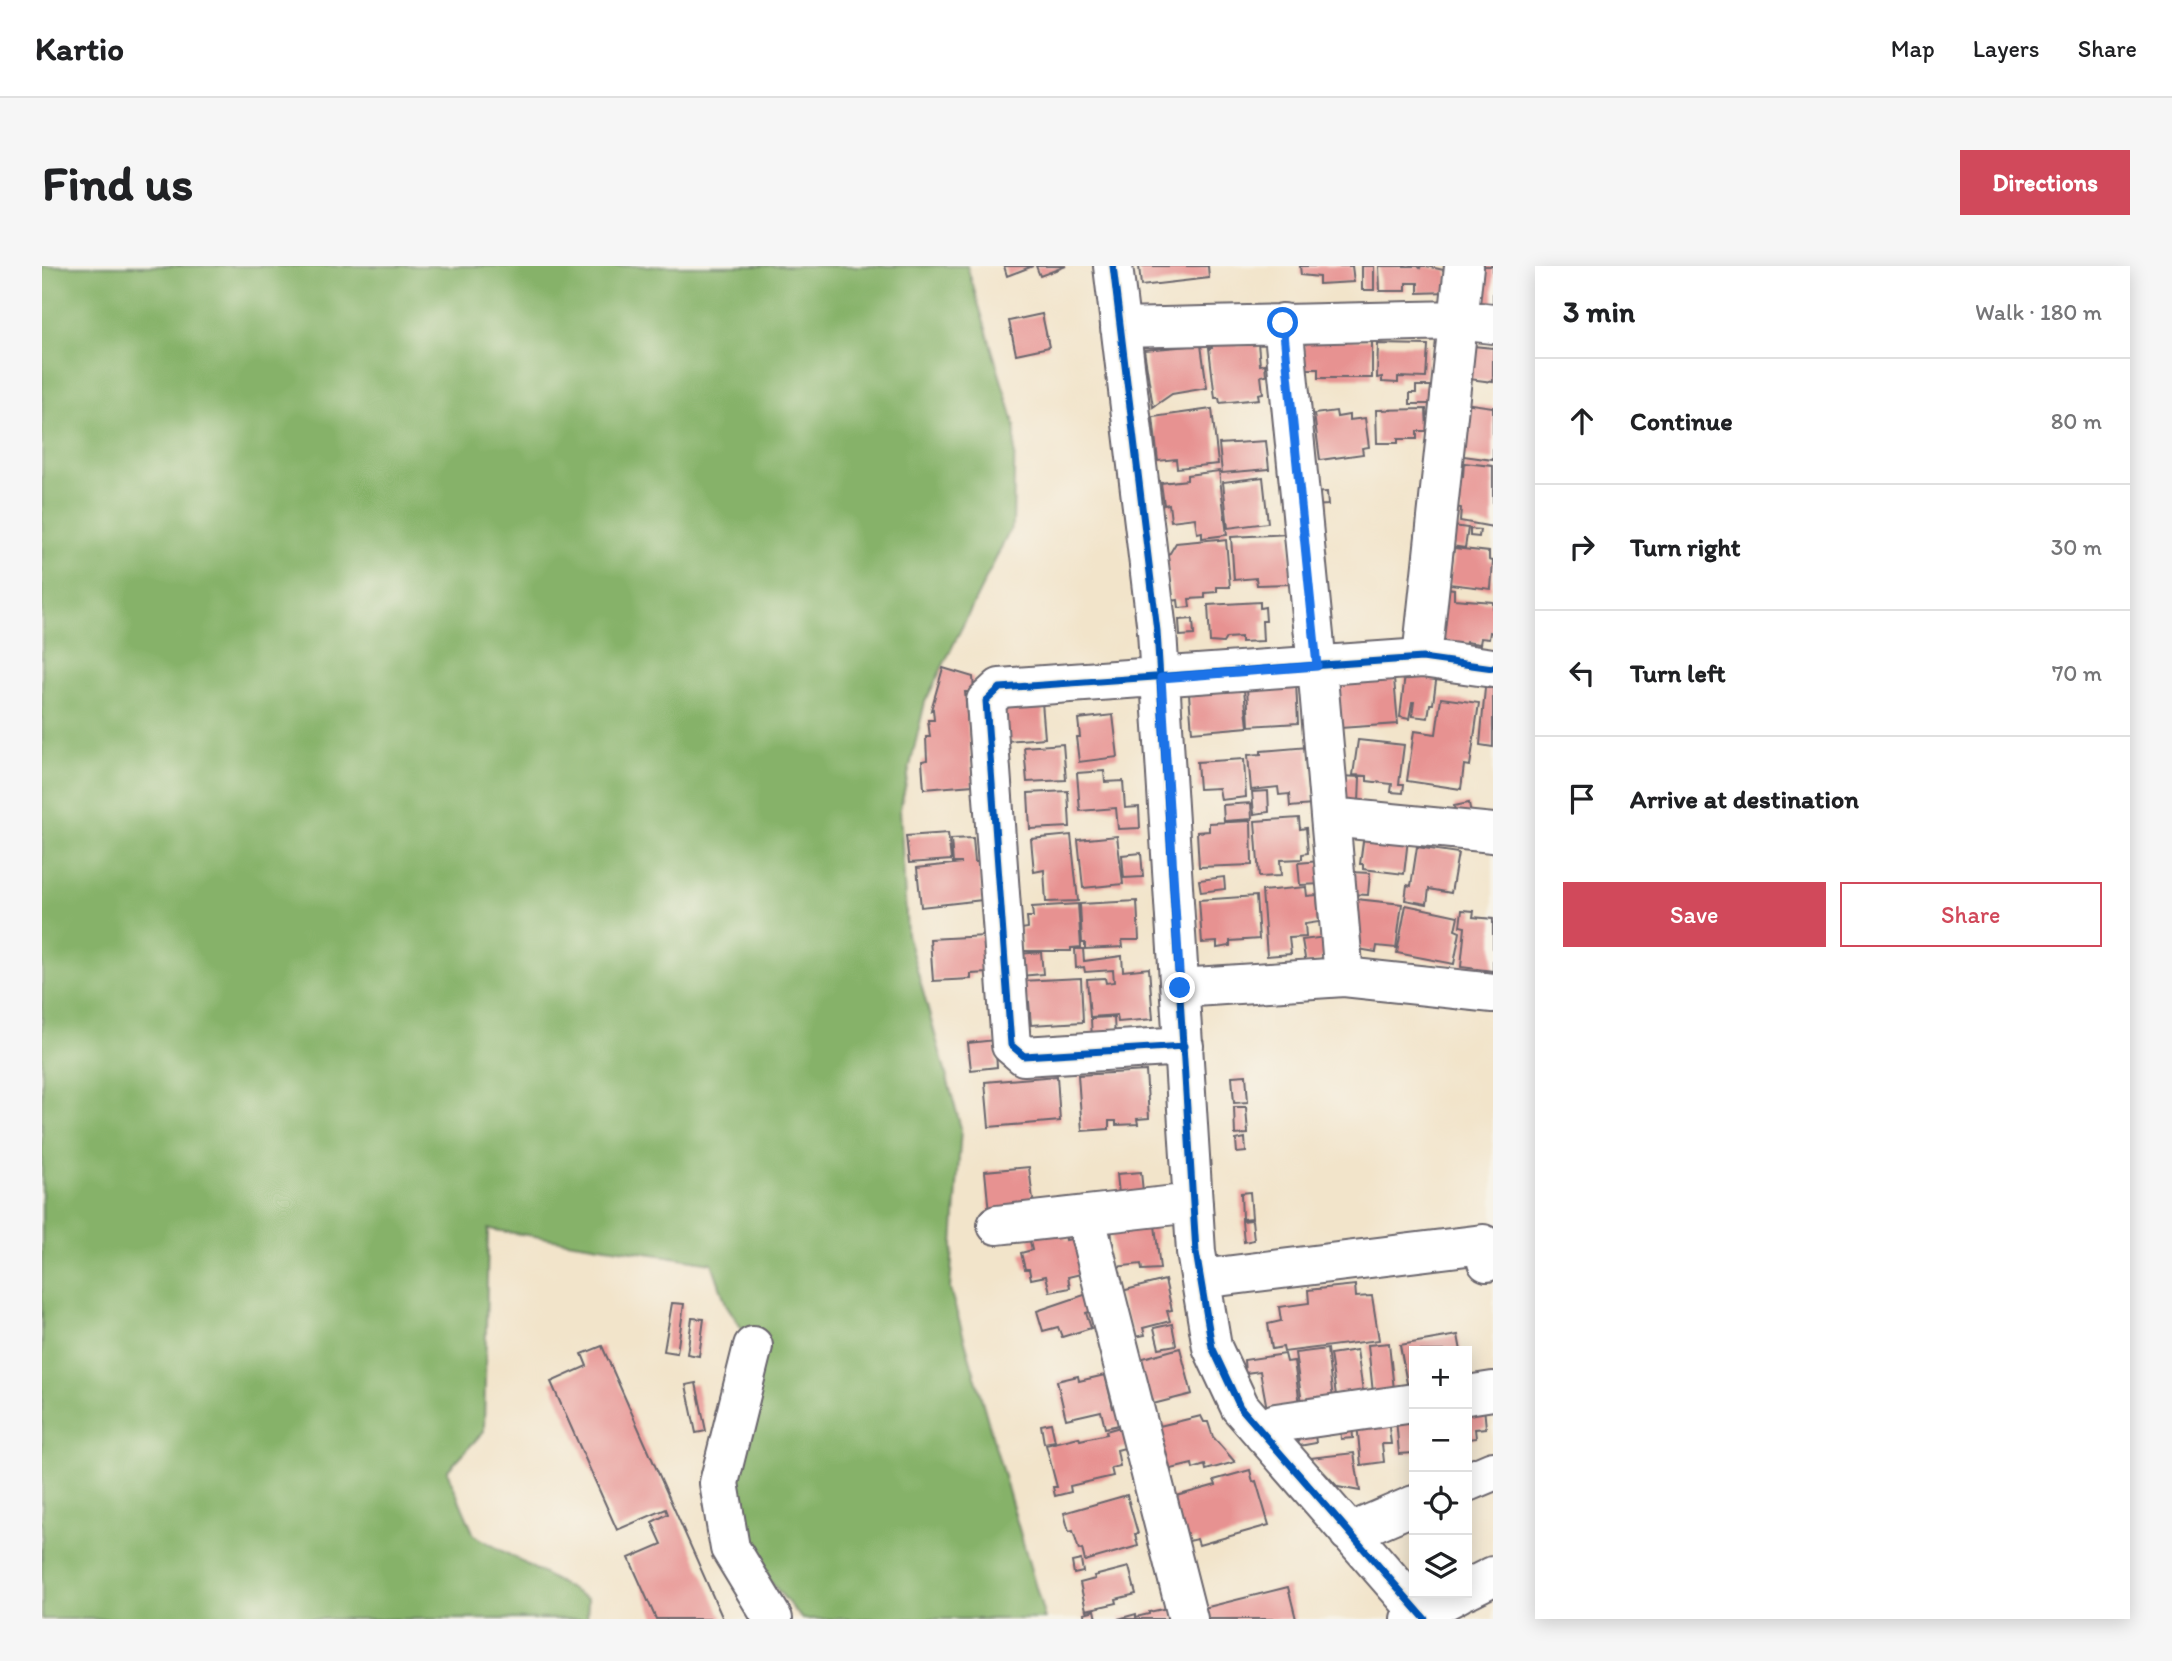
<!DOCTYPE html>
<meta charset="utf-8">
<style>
:root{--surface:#fff;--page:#f6f6f6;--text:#202124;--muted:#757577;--line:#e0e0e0;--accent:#d1495b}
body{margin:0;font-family:Itim,sans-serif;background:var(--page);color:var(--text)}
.controls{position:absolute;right:21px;bottom:21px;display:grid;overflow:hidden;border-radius:0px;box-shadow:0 4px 18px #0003}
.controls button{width:63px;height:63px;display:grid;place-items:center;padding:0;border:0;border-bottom:2px solid var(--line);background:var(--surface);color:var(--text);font:35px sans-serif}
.stop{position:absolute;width:21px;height:21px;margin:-16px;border:5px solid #1a73e8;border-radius:50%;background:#fff}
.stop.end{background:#1a73e8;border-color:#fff;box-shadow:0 2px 7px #0008}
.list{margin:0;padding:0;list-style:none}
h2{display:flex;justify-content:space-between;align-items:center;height:91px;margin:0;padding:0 28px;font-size:30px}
h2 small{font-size:23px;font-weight:400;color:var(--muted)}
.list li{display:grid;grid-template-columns:46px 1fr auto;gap:21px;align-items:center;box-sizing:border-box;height:126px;padding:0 28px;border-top:2px solid var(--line)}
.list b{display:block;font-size:26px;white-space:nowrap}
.list em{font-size:23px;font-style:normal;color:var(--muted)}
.actions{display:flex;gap:14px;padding:21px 28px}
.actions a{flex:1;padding:16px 0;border:2px solid var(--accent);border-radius:0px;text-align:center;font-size:24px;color:var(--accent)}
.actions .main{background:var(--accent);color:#fff}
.icon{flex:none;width:38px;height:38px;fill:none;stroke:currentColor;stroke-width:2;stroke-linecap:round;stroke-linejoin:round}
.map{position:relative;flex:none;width:1451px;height:1353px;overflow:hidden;border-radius:0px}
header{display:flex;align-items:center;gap:42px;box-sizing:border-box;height:98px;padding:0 35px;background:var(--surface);border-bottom:2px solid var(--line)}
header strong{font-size:33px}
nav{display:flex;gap:38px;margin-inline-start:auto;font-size:24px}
.intro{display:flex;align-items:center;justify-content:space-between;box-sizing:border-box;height:168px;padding:0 42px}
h1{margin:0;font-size:49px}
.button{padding:18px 32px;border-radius:0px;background:var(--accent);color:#fff;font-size:24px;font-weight:700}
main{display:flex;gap:42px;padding:0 42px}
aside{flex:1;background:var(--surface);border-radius:0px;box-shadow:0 4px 18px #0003}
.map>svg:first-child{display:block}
</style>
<header>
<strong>Kartio</strong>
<nav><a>Map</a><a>Layers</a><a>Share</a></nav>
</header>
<div class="intro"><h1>Find us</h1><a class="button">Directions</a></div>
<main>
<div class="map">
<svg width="1451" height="1353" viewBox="0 0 1451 1353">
<rect width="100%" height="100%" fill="#f7f3e8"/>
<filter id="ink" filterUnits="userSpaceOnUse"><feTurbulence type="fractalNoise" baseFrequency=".0143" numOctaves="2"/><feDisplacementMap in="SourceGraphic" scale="14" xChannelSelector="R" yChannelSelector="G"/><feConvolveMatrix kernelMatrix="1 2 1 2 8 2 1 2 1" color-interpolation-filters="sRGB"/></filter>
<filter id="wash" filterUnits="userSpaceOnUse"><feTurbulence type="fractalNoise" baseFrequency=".00686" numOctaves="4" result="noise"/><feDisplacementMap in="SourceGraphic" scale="28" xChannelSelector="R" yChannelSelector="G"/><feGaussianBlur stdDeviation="1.57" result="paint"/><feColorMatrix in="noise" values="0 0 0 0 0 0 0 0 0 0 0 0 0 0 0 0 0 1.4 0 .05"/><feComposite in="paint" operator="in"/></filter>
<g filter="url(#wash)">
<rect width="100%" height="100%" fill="#f2e4ca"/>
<path fill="#86b269" stroke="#546a52" stroke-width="2" d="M0,0H925L973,160L971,258L883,436L858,543L865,668L919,862L908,1023L1003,1353H760L728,1315L695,1232L711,1080L684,1038L670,997L446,963L442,1165L405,1205L432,1269L546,1333L545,1353H0Z"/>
<g id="blocks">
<path fill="#e79291" d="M962,0H991L965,10Z
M994,0H1024L998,10Z
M1097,0H1166L1167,12L1099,20Z
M1258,0H1310L1312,16L1277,18V11L1259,9Z
M1320,0H1332V24H1320Z
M1337,0H1376L1378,2L1379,0H1384L1406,5L1405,26L1376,27V17H1364V25H1338Z
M1441,0H1451V37L1437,36Z
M1000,48L1007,81L974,88L967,55Z
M1195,73L1196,79L1216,77L1218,99L1223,98L1224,109L1219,110L1221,127L1216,128L1217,133L1178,137L1177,132H1173L1167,82H1170L1169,76Z
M1262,74H1330V112H1276V103H1262Z
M1336,78L1386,79L1384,112L1356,111V117L1340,116V111L1335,112Z
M1159,79L1165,122L1130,128L1111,141L1102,84Z
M1431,80L1451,82V116L1427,113Z
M1374,120H1393L1392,138H1368V127H1374Z
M1422,137L1451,141V194L1414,189Z
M1170,143L1176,198L1135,202L1134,193L1116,195L1111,151Z
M1384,143L1385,165H1375V173H1356V177H1335L1334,144Z
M1294,145L1295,151L1307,149V154L1323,152L1327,181L1320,182L1321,188L1278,194L1272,148Z
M1224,175L1227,203L1180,207L1177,178Z
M1422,197L1451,200V261L1418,255L1419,242L1406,240L1410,209L1421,210Z
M1177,205L1185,269L1160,272V266L1155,267L1153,252L1129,255L1127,238L1122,239L1119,217L1145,214V209Z
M1221,211L1226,257L1186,262L1181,216Z
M1285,226L1286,239L1268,240V227Z
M1404,259L1426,262L1423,282L1402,279Z
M1428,263L1438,264L1437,271L1428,270Z
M1247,268L1250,318L1215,319L1214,312L1192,314L1189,271Z
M1176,273V275L1184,274L1188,321H1175V326L1163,327V332L1147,333L1148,341L1137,342L1136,334L1130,335L1124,289L1128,287L1134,277Z
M1412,282L1447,286V294L1451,295L1449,323L1407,318Z
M1395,321L1412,323V333L1451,336V367L1448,366L1447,373L1439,372L1438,378L1424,376L1423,379L1389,373Z
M1218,336V342L1223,341L1224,355H1220L1221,375L1199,376V371L1184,372L1181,377L1168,376L1166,339Z
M1151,353L1152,369L1138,370L1137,354Z
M901,402L931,411L932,426H923L931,519L882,523L880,495L885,494L884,471H888L886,454H892L891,443L889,444Z
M1363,408H1395L1391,438H1388L1386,452L1370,450L1372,436H1370L1367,453L1358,451Z
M1352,413L1356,458L1298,462L1295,417Z
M1254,417L1256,457L1207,460L1205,420Z
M1443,422H1451V481L1438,479Z
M1202,424L1206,461L1150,466L1147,428Z
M1399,432L1437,437L1428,500L1422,499L1419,523L1365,515L1372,465L1394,468Z
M1000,436L1003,472L964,475L962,439Z
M1071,449L1076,491L1037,496L1034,471H1038L1036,453Z
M1316,474L1362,479L1357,518H1362L1361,527L1349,526L1350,518L1325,515V510L1311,509Z
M1021,478L1024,514L985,516L982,481Z
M1266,481L1270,539L1248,541L1247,528L1237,529L1236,521L1209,524L1206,489L1219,488V485Z
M1202,493L1204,531L1179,534L1177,522L1157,523L1155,496Z
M1062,505L1063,516L1081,515L1083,542L1097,541L1098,562L1076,563L1074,542L1038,545L1035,507Z
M1297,510L1318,511L1317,537H1302Z
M1026,525L1028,561L988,563L986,527Z
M1226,525L1227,546L1212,548L1210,526Z
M1209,537L1210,553L1182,555L1181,539Z
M1427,537L1429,548L1414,551L1412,540Z
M1257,552L1258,563L1264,562L1266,587L1260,588V593L1238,594L1239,610L1217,611L1213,555Z
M1209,555L1210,599L1157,601L1155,566L1167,565V557Z
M906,567L909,594L867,597L864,570Z
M1322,568L1366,573L1362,608L1321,603V598H1318Z
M1029,569L1036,635L1004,636L1002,604L992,606L989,573Z
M1075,570L1081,618L1041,622L1036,574Z
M931,572L933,596H937L940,634L879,641L875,602L920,597H911L909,573Z
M1375,581L1416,587L1409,627L1387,623L1385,638L1363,634L1365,619L1369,620Z
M1099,587L1101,611L1082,612L1080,589Z
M1278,595L1280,618L1258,619L1256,597Z
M1308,606L1328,607L1326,629L1307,628Z
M1182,611L1183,623L1159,626L1157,614Z
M1264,621L1265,630L1275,629L1277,656L1263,658L1264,671L1247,672L1249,688L1225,690L1220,625Z
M1214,630L1217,673L1188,675V680L1175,682V676L1160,677L1157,634Z
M1314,633L1360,638L1354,682L1335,680L1334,686L1316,683Z
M1095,635L1097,674H1080L1081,681L1043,683V677H1040L1038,638Z
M1036,638L1039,681L1029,682V685H981L979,663L986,662L985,651H991L990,641Z
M1364,639L1416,650L1413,664L1418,666L1412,698L1355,687Z
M1420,644L1432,645L1431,651L1451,653V705L1419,701L1423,661L1418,660Z
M943,670L946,707L929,708V713L891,715L888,673Z
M1283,671L1285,686L1277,695L1264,698L1260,674Z
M1033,683H1041L1042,695L1080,690L1081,705L1107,702L1111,753L1076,756L1075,749L1048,751L1045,713L1063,712L1064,717L1072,716L1071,704L1043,706L1042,701L1034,702Z
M999,686L1001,708L978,710L977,688Z
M1039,712L1041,756L989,759L987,736L981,737L979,715Z
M1072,751L1073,773L1050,775L1049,752Z
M953,774L955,801L929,804L926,777Z
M1104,805L1107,852L1095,853L1096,858L1074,859V855H1067V863L1040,865L1036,809Z
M1204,809L1206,836L1192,837L1190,810Z
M1015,810L1018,855L947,861L943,816Z
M1192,841H1204L1206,868L1193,869Z
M1203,872L1204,886L1195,887L1194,874Z
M987,901L992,942L947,947L943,905Z
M1099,906L1101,926L1077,928L1075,908Z
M1208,926L1210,952L1200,953L1199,927Z
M1210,954L1212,974L1202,976L1200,955Z
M1113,959L1118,1003L1100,1004L1099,998L1073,1001L1069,962Z
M1022,963L1024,974L1035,972L1043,1007L1026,1011L1028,1022L1008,1026L1004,1010L989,1013L987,1003H983L979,987L990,984L987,971Z
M1123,1014L1130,1044L1125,1045L1128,1055L1101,1062L1103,1069L1092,1071L1076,1026Z
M1313,1019L1314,1031L1330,1030L1337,1074L1242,1086L1241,1081L1230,1083L1226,1058L1239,1055L1237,1041L1267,1037L1266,1024Z
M1051,1026L1056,1043L1044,1047L1049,1062L1020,1071L1016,1061L1001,1065L995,1045Z
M630,1037L642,1038L635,1087L622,1085Z
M650,1052L662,1053L657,1090L645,1088Z
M1130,1058L1134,1079L1117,1082L1112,1062Z
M1416,1069L1419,1085H1372V1122L1366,1123L1358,1079Z
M1347,1077L1352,1124L1331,1127L1326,1079Z
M560,1080L681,1353H614L587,1292L620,1278L610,1256L626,1248L624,1243L575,1264L509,1116L545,1100L540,1088Z
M1138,1082L1150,1128L1107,1139L1094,1094Z
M1285,1083L1291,1133L1260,1137L1253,1087Z
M1315,1084L1321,1125L1294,1129L1288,1088Z
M1243,1088L1245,1096L1252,1095L1258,1139L1225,1143L1218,1105L1203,1107L1202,1094Z
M1063,1109L1071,1142L1081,1139L1086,1157L1063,1162L1059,1145L1024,1153L1015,1115L1036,1110L1037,1115Z
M654,1117L664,1165L654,1167L644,1119Z
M1442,1141L1444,1162L1433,1163L1434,1172L1425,1173V1143Z
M1159,1150L1162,1156H1166L1171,1171L1193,1196L1164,1204L1163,1199L1151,1203L1150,1198L1121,1205L1109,1162Z
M1372,1150V1187L1357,1188L1354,1152Z
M1346,1154L1349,1178H1340L1342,1196L1319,1199L1315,1157Z
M1009,1157L1013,1175L1002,1177L999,1159Z
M1310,1157L1311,1172L1299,1173L1298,1158Z
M1085,1159L1090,1180L1075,1184L1078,1200L1069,1202L1071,1210L1028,1220L1029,1226L1013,1230L1011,1221H1015L1004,1179L1037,1171L1038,1174L1065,1168L1064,1165Z
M1272,1161L1274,1177L1257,1180L1255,1164Z
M1312,1187L1318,1225L1296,1221L1268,1192Z
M1208,1204L1211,1216L1214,1215L1227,1259L1157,1279L1155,1273L1139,1277L1127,1232L1174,1219L1172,1214Z
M1085,1229L1096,1268H1093L1096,1280L1043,1295L1040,1283L1037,1284L1031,1265L1027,1266L1022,1247Z
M1039,1294L1041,1306L1032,1308L1030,1296Z
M1087,1301L1094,1328L1074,1333L1075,1337L1044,1344L1038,1317L1053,1313L1052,1310Z
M1246,1321L1254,1353H1161L1158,1343Z
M1130,1341L1133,1353H1076L1094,1348V1351L1107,1348V1346Z
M1053,1344L1055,1353H1043L1042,1347Z"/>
</g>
</g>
<g filter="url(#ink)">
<use href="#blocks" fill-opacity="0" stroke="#6b666d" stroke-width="2"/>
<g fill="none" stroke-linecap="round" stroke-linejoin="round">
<g stroke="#6b666d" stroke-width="42">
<path id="minor" d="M1071,0L1115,365L1154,986L1170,1081L1198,1141L1383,1353
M1241,57L1275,400L1302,711
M1078,62L1415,54L1451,58
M1380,392L1422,0
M1288,551L1451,567
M1138,722L1302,711L1451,727
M1142,780L982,790L969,779L944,435L958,422L1380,392L1451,402
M1043,949L1146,1353
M955,959L1151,937
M1159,1013L1441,978L1445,996
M711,1080L677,1217L688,1282L731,1353
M1425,1129L1451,1125
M1222,1169L1234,1157L1372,1137
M1425,1216L1451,1205
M1307,1267L1372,1239
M1425,1323L1451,1310
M1368,1353L1417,1327"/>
</g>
<use href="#minor" stroke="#fff" stroke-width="38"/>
<g stroke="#f7f3e8" stroke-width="11">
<path id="cycleway" d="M1071,0L1115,365L1154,986L1170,1081L1198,1141L1383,1353
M1142,780L982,790L969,779L944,435L958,422L1380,392L1451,402"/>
</g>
<use href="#cycleway" stroke="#0057b8" stroke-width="7"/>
</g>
</g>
<g fill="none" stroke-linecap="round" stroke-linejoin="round" filter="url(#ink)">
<path stroke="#1a73e8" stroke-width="9" d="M1138,722L1119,412L1275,400L1241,57"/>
</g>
</svg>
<div class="controls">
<button>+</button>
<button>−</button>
<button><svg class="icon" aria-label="locate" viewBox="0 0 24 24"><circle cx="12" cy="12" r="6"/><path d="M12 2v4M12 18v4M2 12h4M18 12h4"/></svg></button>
<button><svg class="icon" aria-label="layers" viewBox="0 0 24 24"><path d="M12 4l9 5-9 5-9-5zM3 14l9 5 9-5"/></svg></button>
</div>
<div class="stop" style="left:1241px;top:57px"></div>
<div class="stop end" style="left:1138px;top:722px"></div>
</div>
<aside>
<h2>3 min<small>Walk · 180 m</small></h2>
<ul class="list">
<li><svg class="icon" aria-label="ahead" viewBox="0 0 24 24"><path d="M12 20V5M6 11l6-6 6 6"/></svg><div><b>Continue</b></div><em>80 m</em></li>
<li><svg class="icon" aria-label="right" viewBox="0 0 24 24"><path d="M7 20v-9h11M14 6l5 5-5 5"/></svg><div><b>Turn right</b></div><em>30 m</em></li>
<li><svg class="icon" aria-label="left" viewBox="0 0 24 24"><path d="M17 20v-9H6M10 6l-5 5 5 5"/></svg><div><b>Turn left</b></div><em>70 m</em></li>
<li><svg class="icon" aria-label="arrive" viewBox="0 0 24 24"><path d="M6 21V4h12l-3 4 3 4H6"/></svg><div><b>Arrive at destination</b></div></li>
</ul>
<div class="actions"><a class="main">Save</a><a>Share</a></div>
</aside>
</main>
